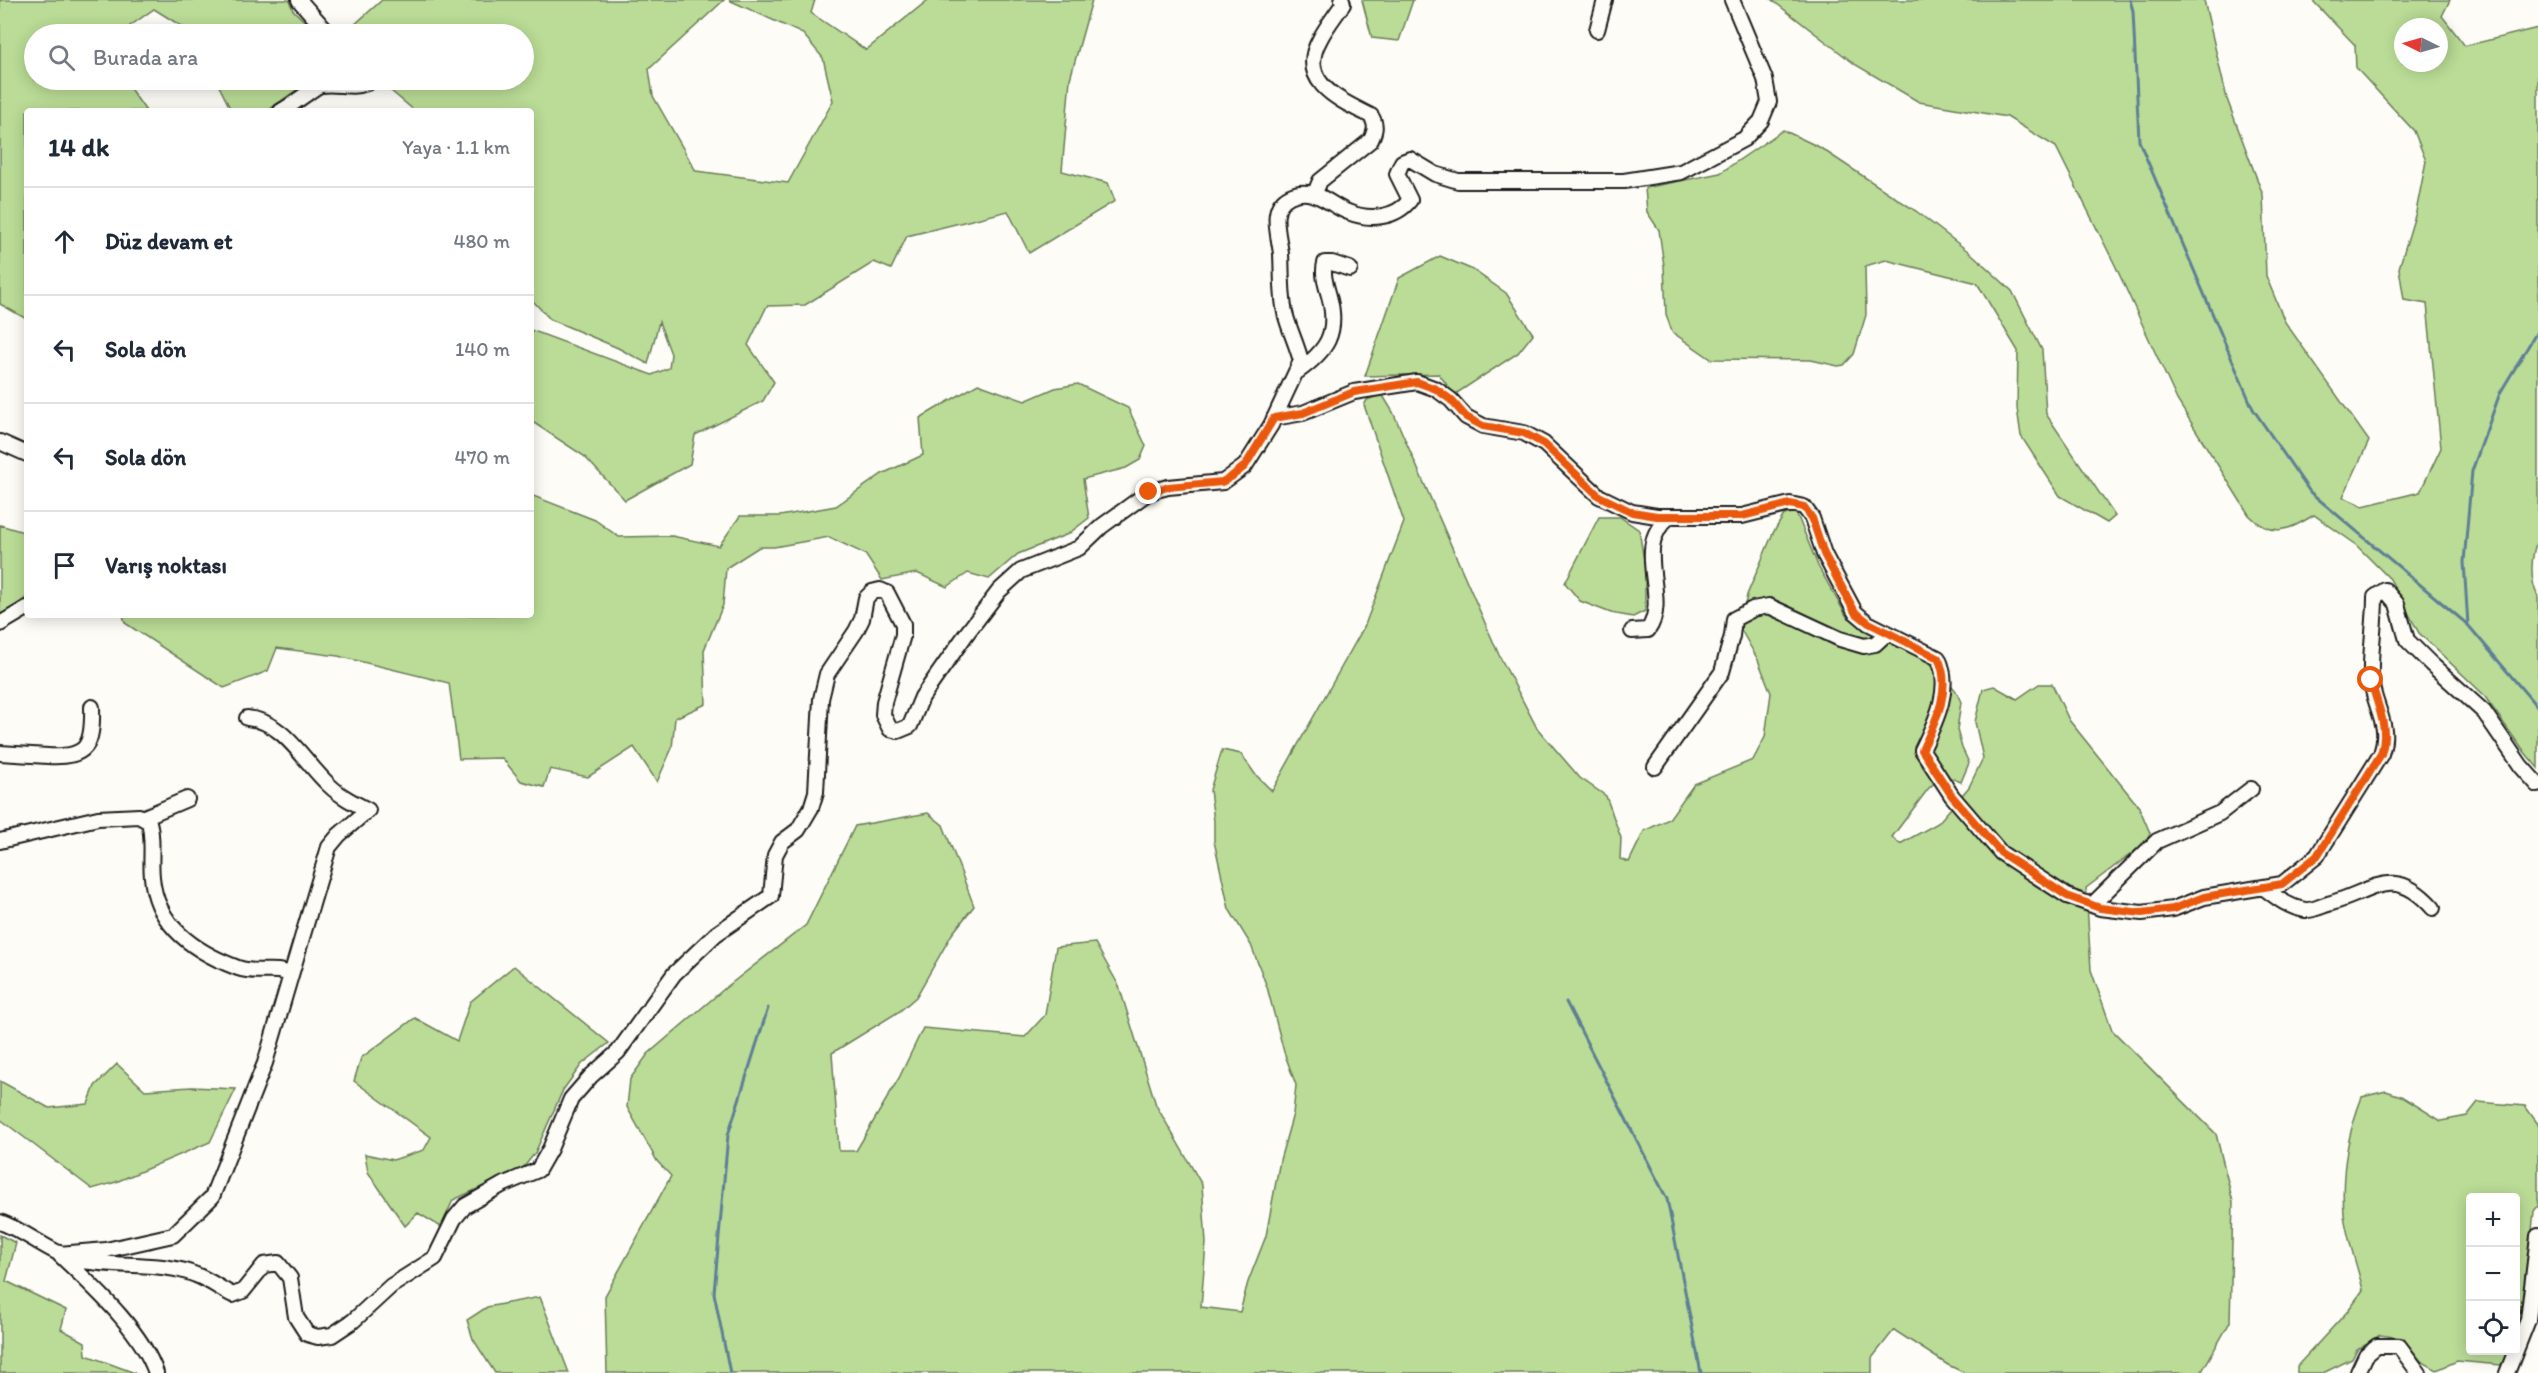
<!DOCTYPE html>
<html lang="tr">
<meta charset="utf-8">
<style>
:root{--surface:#fff;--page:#f6f6f7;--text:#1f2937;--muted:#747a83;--line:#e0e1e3}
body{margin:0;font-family:Itim,sans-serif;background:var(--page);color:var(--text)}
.controls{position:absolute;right:18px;bottom:18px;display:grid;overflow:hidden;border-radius:6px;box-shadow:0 3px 15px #0003}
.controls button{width:54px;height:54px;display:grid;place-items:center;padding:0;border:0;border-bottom:2px solid var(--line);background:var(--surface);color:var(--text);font:30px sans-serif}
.compass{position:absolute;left:2394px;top:18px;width:54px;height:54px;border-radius:50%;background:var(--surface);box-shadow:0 3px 15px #0003;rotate:275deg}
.stop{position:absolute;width:18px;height:18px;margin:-14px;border:4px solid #ea580c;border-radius:50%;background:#fff}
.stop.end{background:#ea580c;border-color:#fff;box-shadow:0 2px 6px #0008}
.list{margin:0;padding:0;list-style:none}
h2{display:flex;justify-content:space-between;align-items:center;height:78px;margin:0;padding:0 24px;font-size:26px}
h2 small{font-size:20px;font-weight:400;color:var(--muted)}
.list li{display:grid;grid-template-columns:39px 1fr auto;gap:18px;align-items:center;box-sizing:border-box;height:108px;padding:0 24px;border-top:2px solid var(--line)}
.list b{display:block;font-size:22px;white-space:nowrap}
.list em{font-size:20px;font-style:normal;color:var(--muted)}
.icon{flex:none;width:33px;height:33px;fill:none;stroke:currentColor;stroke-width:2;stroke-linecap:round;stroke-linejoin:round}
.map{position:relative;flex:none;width:2538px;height:1373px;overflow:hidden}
.search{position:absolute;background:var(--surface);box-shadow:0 3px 15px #0003;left:24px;top:24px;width:510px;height:66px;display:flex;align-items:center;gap:15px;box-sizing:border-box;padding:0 21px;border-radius:33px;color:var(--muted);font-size:22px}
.panel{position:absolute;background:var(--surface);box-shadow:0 3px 15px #0003;left:24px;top:108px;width:510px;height:510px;border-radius:6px}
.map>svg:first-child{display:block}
</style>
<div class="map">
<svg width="2538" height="1373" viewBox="0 0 2538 1373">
<rect width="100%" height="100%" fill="#fdfcf7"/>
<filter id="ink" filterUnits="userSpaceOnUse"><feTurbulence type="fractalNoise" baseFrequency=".0167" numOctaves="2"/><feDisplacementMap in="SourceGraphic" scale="12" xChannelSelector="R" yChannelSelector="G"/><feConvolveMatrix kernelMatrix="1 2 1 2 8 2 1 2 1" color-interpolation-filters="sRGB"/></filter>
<g filter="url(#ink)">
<path fill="#badc96" stroke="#6b7c59" stroke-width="1.5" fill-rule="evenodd" d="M0,0H289L293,10L318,34H194L154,9L130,26L126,34H34V80H124L146,111H27V323L25,318L0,304Z
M382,0H724L649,69L653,96L696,171L788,183L833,101L823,58L803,34L729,0H815L811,13L866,50L928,0H1092L1070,79L1062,171L1108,183L1115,201L1029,253L1008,211L907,236L891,269L874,262L805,305L767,306L748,345L774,382L763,401L695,435L690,464L625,500L584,456L531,421V330L652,375L669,368L671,354L659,322L648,364L618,348L550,319L531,299V111H415L378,80H524V34H344Z
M1362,0H1413L1399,41L1372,38Z
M1772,0H2204L2227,99L2263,195L2266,276L2285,322L2369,441L2343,497L2363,506L2420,492L2441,448L2427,304L2404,300L2399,268L2416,212L2426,161L2414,131L2356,68L2355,45L2312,0H2450L2442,16L2465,46L2538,28V538C2531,555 2529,580 2538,596V768L2522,749L2483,694L2419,633L2390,579L2354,543L2314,515C2289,530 2272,539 2249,515L2177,400L2115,265L2056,147L2007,117L1919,102L1856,65ZM2403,27H2439V63H2403Z
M216,80H310L267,111L231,110Z
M1783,130L1819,147L1916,211L1973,255L2012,291L2042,350L2046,414L2115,516L2107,523L2060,496L2021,436L2017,408L2018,351L1977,283L1886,260L1865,266L1866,315L1854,354L1844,365L1838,366L1811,360L1711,359L1672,332L1666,314L1664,266L1659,230L1647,212L1645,188L1720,173Z
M1440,256L1473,270L1506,293L1533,334L1518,353L1454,395L1439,374L1365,376L1399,278Z
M978,384L1025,401L1055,388L1078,384L1128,408L1146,446L1140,460L1126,468L1083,479L1089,518L1068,534L1018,554L989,579L968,573L947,587L917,573L882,580L865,554L829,537L774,547H759L726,568L723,605L704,650L706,704L675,718L672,748L657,782L634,747L588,777L550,769L544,787L521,781L502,758L459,759L449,683L338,656L277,648L268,671L224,688L125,623L123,615H531V495L595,520L619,537L672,536L719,546L740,516H780L836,506L882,474L923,455L920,418Z
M1382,394L1393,412L1499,655L1537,728L1580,778L1606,796L1621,838L1620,859L1629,862L1644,831L1669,819L1694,784L1753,760L1765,737L1771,693L1758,660L1740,628L1747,595L1773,533L1784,515L1796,512L1818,566L1847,617L1930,659L1956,691L1961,702L1957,730L1962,748L1969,763L1961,782L1943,775L1928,789L1892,837L1900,844L1938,823L1969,787L1983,758L1975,722L1983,689L1994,686L2017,699L2039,684H2052L2069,720L2139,807L2150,833L2144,844L2086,888L2091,970L2112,1030L2216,1134L2233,1202L2230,1322L2201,1373H1965L1948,1365L1894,1330L1872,1358V1373H607L605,1296L671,1176L657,1161L627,1107L630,1079L648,1054L724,989L806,925L855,826L928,813L943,825L974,906L952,934L916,997L900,1011L832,1053L839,1151H856L899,1078L923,1028L1025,1037L1045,1015L1056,947L1095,943L1119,986L1156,1105L1202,1185L1206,1243L1201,1307L1240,1312L1248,1282L1266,1236L1280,1160L1293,1114L1296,1085L1284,1052L1267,987L1251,945L1229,909L1214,841V821L1210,790L1222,750L1241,754L1255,774L1272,791L1365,625L1404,522L1364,405L1367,400Z
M1599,517H1620L1639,530L1645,567V611L1633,617L1611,613L1580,601L1565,583Z
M0,525L27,533V597L0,617Z
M514,966L609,1043L582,1064L563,1090L535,1153L523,1168L453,1200L441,1227L418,1213L405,1226L368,1172L365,1154L393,1160L424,1150L431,1137L354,1081L361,1058L415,1018L457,1041L470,1002Z
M117,1064L145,1090L192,1087L236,1089L210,1142L116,1182L92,1189L0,1119V1081L49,1108L88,1104L95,1086Z
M2386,1091L2401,1096L2441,1121L2467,1116L2478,1102L2525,1106L2538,1124V1206L2534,1211L2525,1297L2516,1340V1198H2470V1350L2510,1351L2501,1365L2457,1361L2437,1370L2421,1361L2403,1338L2380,1335L2357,1349L2352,1359L2323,1373H2297V1366L2346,1313L2363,1290C2358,1268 2346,1235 2344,1214C2341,1174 2347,1135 2362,1097Z
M0,1235L16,1243L6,1281L66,1310L61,1329L85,1342L86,1355L135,1373H0Z
M540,1297L569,1373H495L473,1339L467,1320L487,1307Z"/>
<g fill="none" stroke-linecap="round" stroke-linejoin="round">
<path stroke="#5e7f96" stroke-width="3" d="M2130,0L2133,11L2139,141L2253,409L2310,492L2468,625
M2538,330L2500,393L2472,471L2464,562L2468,625L2538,708
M1566,1002L1667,1199L1701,1373
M730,1373L714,1293L728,1135L768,1008"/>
<g stroke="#1c1c1c" stroke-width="18">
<path id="minor" d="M299,0L329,34
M1597,30L1605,0
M281,111C292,106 315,86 321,85C338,82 353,90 369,82L367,80
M1314,195L1320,181L1371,140C1375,131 1377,125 1371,116C1340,100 1296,82 1320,39C1326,27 1335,16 1343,4L1342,0
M1297,372C1327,351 1339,333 1329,296C1326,285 1322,274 1325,263H1332L1350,269
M1274,418L1303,413L1354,392L1417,382L1436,389L1451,400L1466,417L1483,426L1524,433L1544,444L1599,496L1632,512L1657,516H1742L1790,504L1804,507L1812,518L1824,554L1855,612L1868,623L1938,658C1953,688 1935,723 1922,750L1952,796L2001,853L2067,896L2100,908L2142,913L2173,909L2204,897L2282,884L2317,856L2381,754C2392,723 2372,706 2371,677C2370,650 2375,624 2375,597L2385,590L2397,604L2407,640L2431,664L2484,712L2521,766L2538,785
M0,442L27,454
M0,624L27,608
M1632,631L1648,630C1671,598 1631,547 1669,517
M247,718C284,721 303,761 329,785C340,796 354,803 368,810L339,835L329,847L291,975
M0,753C16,754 32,755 48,756C88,758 93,745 92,707
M1655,767L1722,672L1732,636L1734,619L1753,609L1769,606L1840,639L1864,646L1875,644L1887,633
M142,818L187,799
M0,841L98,818L139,816L149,822C154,840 150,858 152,877C156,926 195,952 238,968C257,975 275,966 291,975L265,1063L212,1197L173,1235L106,1250L59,1254C92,1286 141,1329 156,1373
M2264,888C2277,898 2288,907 2305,910C2312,911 2321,906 2328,904C2373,892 2393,863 2433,908
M2092,905L2157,841L2220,813L2251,789
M0,1222C28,1232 49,1253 78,1260C114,1268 164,1261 196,1275C209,1280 221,1289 233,1295L243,1291L264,1265L278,1263L290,1278L296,1317L307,1334L318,1337L332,1335L353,1321L391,1286L435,1258L454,1219L465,1206L502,1185L538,1170L550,1149L571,1099L591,1076L618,1052L674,974L716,934L771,896L775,855L782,842L798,830L811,808L816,792L821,699L827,674L856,631L862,619L866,598L872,592L880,590L887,593L903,624V635L884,702L883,715L890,729L898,731L910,726L922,697L967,633L999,591L1021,571L1079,548L1102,526L1149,492L1168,487L1223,482L1245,466L1271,425L1301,361C1297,345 1289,329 1285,313C1281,294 1282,273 1281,254C1279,234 1268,207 1290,196C1296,193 1301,192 1308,193C1323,195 1334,207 1348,212C1370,221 1396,218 1410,200L1397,174L1402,162L1410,159L1435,174L1458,181H1624L1681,172L1744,139L1761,121L1769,102L1765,79L1732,0
M2358,1372L2366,1355L2377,1346H2399L2419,1373
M2507,1373L2528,1320L2538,1236"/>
</g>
<use href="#minor" stroke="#fdfcf7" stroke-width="14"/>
</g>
</g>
<g fill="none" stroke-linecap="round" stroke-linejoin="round" filter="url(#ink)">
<path stroke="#ea580c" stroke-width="8" d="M1149,492L1168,487L1222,482L1231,477L1245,466L1274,418L1303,413L1354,392L1417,382L1436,389L1451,400L1466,417L1483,426L1524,433L1544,444L1599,496L1632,512L1657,516H1742L1790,504L1804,507L1812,518L1824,554L1855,612L1869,623L1938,658C1953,688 1935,723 1922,750L1952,796L2001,853L2067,896L2100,908L2142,913L2173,909L2204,897L2282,884L2317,856L2381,754C2390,728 2377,706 2371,680"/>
</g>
</svg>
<div class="controls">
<button>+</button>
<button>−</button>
<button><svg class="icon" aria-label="locate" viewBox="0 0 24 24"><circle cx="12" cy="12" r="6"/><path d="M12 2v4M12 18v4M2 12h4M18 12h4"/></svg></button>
</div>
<svg class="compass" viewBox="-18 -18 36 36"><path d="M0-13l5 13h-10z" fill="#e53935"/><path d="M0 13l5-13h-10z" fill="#747a83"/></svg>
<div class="stop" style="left:2371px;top:680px"></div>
<div class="stop end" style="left:1149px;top:492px"></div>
<div class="search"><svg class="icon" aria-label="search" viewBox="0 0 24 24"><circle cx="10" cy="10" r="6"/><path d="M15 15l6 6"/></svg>Burada ara</div>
<section class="panel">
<h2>14 dk<small>Yaya · 1.1 km</small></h2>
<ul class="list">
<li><svg class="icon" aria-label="ahead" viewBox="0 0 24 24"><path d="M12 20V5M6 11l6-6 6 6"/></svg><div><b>Düz devam et</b></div><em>480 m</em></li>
<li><svg class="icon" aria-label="left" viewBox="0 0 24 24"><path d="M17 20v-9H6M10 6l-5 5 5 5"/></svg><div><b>Sola dön</b></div><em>140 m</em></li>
<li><svg class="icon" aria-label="left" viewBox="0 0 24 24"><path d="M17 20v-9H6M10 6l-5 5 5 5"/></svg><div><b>Sola dön</b></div><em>470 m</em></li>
<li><svg class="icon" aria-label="arrive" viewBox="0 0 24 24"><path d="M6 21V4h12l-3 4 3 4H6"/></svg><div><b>Varış noktası</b></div></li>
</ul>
</section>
</div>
